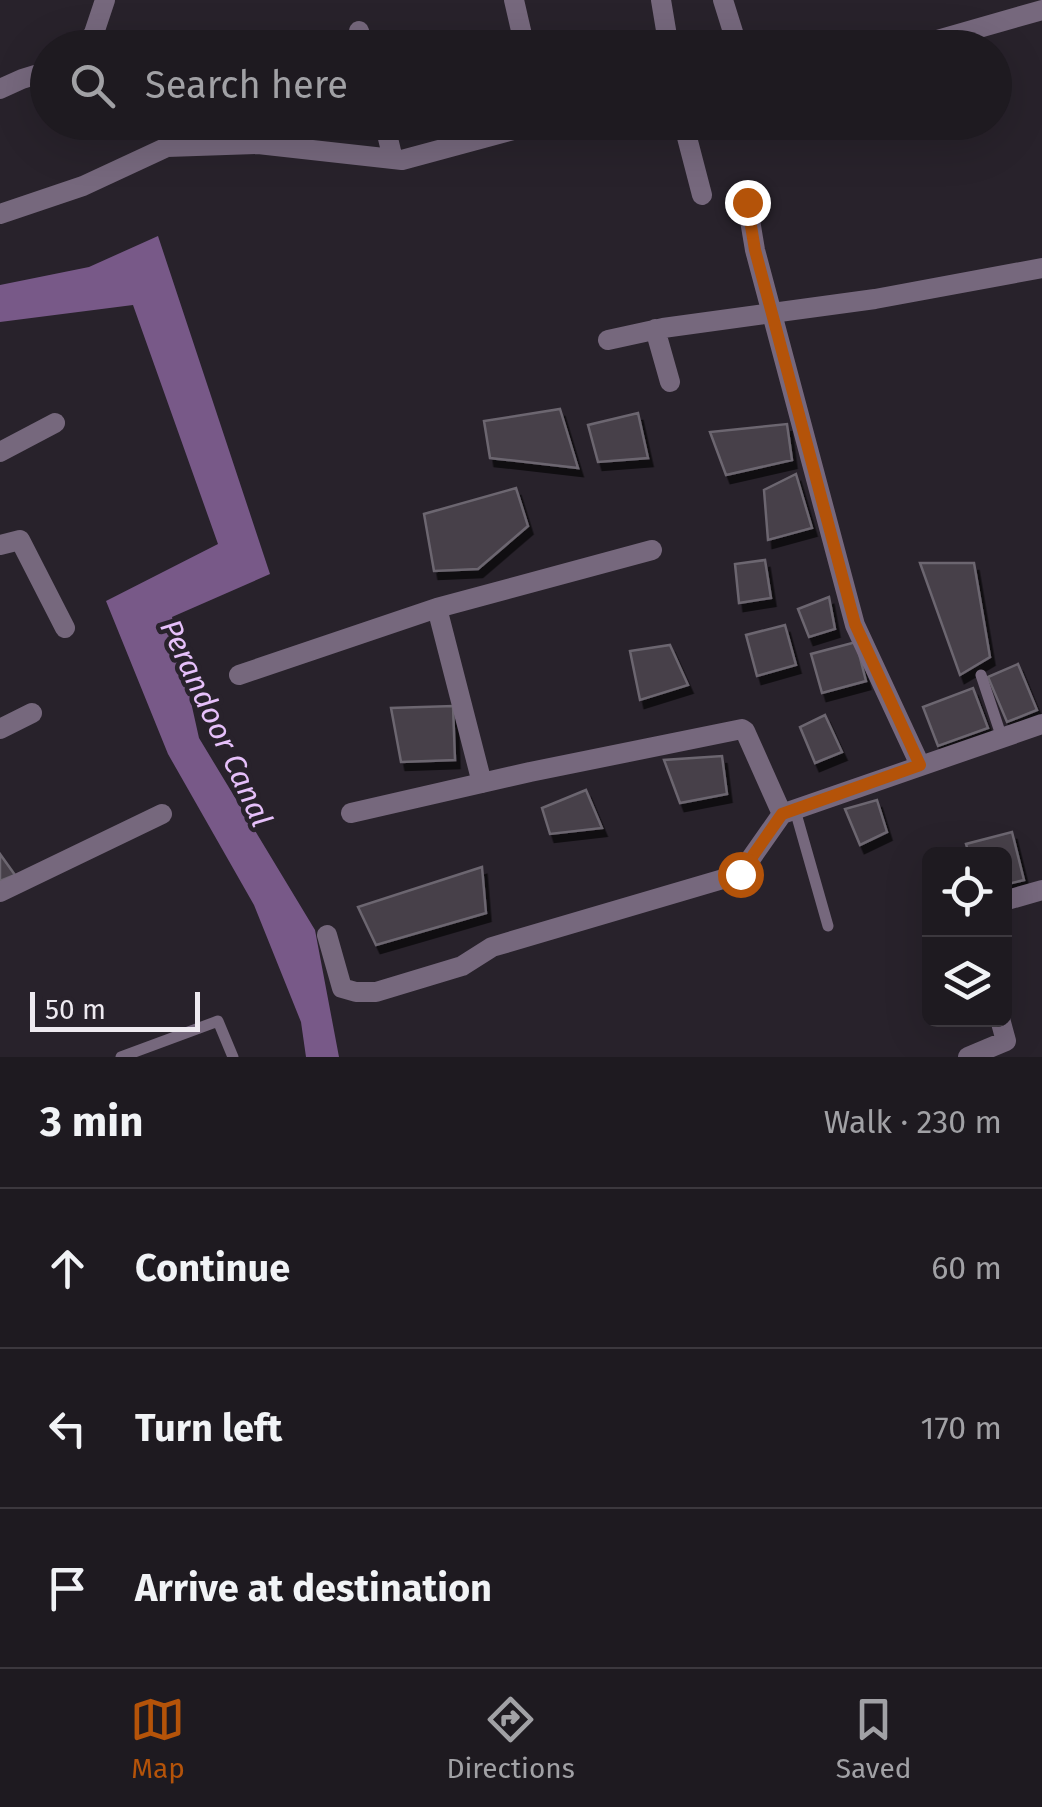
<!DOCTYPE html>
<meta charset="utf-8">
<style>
:root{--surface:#1e1a20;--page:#262329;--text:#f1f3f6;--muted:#a1a1a5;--line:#3c383e;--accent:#b45309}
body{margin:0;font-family:"Fira Sans",sans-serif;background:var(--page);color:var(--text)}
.controls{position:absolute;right:30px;bottom:30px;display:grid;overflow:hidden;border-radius:15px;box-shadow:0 10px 40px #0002}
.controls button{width:90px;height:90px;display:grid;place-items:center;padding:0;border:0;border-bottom:2px solid var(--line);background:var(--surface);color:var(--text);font:50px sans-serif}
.scale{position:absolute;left:30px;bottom:25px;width:170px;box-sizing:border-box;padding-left:10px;border:5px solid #eeeaf0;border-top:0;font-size:28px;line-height:35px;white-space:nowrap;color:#eeeaf0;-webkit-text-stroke:8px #28222b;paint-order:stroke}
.stop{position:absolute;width:30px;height:30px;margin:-22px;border:8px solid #b45309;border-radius:50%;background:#fff}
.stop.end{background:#b45309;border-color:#fff;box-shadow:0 2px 10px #0008}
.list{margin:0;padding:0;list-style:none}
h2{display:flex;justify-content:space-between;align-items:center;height:130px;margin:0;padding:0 40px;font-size:42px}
h2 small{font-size:32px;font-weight:400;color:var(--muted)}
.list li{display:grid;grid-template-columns:65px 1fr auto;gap:30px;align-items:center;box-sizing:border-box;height:160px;padding:0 40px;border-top:2px solid var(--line)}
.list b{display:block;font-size:38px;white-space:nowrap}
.list em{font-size:32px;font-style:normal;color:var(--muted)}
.icon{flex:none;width:55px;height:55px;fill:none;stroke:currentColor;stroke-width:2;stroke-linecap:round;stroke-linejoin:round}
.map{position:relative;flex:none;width:1042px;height:1057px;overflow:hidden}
.search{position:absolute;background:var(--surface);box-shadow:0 10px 40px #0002;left:30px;right:30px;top:30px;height:110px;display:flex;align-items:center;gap:25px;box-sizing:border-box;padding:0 35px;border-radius:55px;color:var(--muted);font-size:38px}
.sheet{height:610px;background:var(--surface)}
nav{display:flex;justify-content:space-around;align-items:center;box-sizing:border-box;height:140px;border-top:2px solid var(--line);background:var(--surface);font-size:28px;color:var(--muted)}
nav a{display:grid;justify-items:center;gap:5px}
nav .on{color:var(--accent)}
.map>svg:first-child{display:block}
</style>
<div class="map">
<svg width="1042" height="1057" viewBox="0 0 1042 1057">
<defs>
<filter id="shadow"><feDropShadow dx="4.5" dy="8" stdDeviation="0" flood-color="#0009"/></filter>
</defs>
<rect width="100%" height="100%" fill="#28222b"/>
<path fill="#785988" d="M158,236L270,574L172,617L199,738L315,930L339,1057H306L301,1022L254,905L168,754L106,601L218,544L133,305L0,322V285L89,267Z"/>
<path fill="#464049" stroke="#6c6670" stroke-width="2.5" filter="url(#shadow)" d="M560,409L578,468L490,458L484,421Z
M638,413L648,458L598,462L588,425Z
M787,424L792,460L726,475L710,432Z
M796,474L812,528L768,540L764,490Z
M516,488L528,526L478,569L434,571L424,514Z
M765,560L771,598L739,603L735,564Z
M920,563H974L990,657L960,675Z
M829,597L835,629L809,637L798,609Z
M785,625L796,665L757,676L746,635Z
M856,642L866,681L822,693L811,654Z
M670,645L688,685L640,700L630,651Z
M1018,664L1037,710L1007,722L988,677Z
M973,688L988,728L938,746L923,707Z
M453,706L455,760L401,762L391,708Z
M825,715L842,752L815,763L800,727Z
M722,756L727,794L680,803L664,760Z
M586,790L602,828L550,834L542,808Z
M877,800L887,832L860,845L845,809Z
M1012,832L1024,880L1004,885V854H969L966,844Z
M0,854L15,875L0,881Z
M482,867L486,913L376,945L358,907Z"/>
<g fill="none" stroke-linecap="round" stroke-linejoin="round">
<path stroke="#76687d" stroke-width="11" d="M981,675L1002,738
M795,810L828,926
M121,1057L218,1021L233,1057"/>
<path stroke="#76687d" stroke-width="20" d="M514,0L525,48
M661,0L669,48
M723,0L738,48
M359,31L363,48
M84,48L94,33L105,0
M909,48L1042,10
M0,89L22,79L48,71
M384,122L393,159
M683,122L702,195
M747,202L755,250L855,625L920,765
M0,214L83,186L167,147L258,144L402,160L543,122
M655,329L670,382
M608,340L663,328L875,299L1042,268
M0,452L55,423
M0,545L20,540L65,628
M437,608L482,783
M239,675L437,608L652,550
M0,729L32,713
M351,813L530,772L742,729L745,731L782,814
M0,892L162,814
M1004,901L1042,890
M327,935L342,988L356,992H376L462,966L492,947L740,874L782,814L1042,724
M968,1057L1006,1041L1000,1019"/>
</g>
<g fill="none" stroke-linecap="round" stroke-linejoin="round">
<path stroke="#b45309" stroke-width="12" d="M740,874L782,814L920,765L855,624L755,250L747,202"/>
</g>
<g text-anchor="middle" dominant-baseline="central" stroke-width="9" stroke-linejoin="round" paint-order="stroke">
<g font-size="30" font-style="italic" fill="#e6c0fa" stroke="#28222b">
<text transform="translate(216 723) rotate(65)">Perandoor Canal</text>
</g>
</g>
</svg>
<div class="controls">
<button><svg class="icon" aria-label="locate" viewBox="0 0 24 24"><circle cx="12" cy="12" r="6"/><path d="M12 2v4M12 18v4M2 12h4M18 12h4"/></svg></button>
<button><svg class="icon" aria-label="layers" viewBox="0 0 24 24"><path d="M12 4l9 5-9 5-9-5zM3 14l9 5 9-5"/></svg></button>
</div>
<div class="scale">50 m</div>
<div class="stop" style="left:740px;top:874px"></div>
<div class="stop end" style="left:747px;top:202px"></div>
<div class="search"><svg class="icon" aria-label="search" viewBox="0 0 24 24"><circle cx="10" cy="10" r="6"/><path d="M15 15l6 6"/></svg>Search here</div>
</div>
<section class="sheet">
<h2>3 min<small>Walk · 230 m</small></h2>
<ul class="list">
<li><svg class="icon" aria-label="ahead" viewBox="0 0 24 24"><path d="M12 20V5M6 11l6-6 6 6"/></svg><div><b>Continue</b></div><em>60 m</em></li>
<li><svg class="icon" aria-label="left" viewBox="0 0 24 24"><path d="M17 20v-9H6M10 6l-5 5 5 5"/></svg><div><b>Turn left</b></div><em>170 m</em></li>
<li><svg class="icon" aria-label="arrive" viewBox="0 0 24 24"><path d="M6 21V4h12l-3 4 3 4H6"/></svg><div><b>Arrive at destination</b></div></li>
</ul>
</section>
<nav>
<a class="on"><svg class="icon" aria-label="map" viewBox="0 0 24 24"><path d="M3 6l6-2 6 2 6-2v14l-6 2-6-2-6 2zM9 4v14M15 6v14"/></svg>Map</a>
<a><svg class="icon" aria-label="directions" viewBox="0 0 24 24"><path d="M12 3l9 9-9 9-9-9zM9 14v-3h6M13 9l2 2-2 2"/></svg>Directions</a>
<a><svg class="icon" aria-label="saved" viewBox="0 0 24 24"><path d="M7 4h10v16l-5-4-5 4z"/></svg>Saved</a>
</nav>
